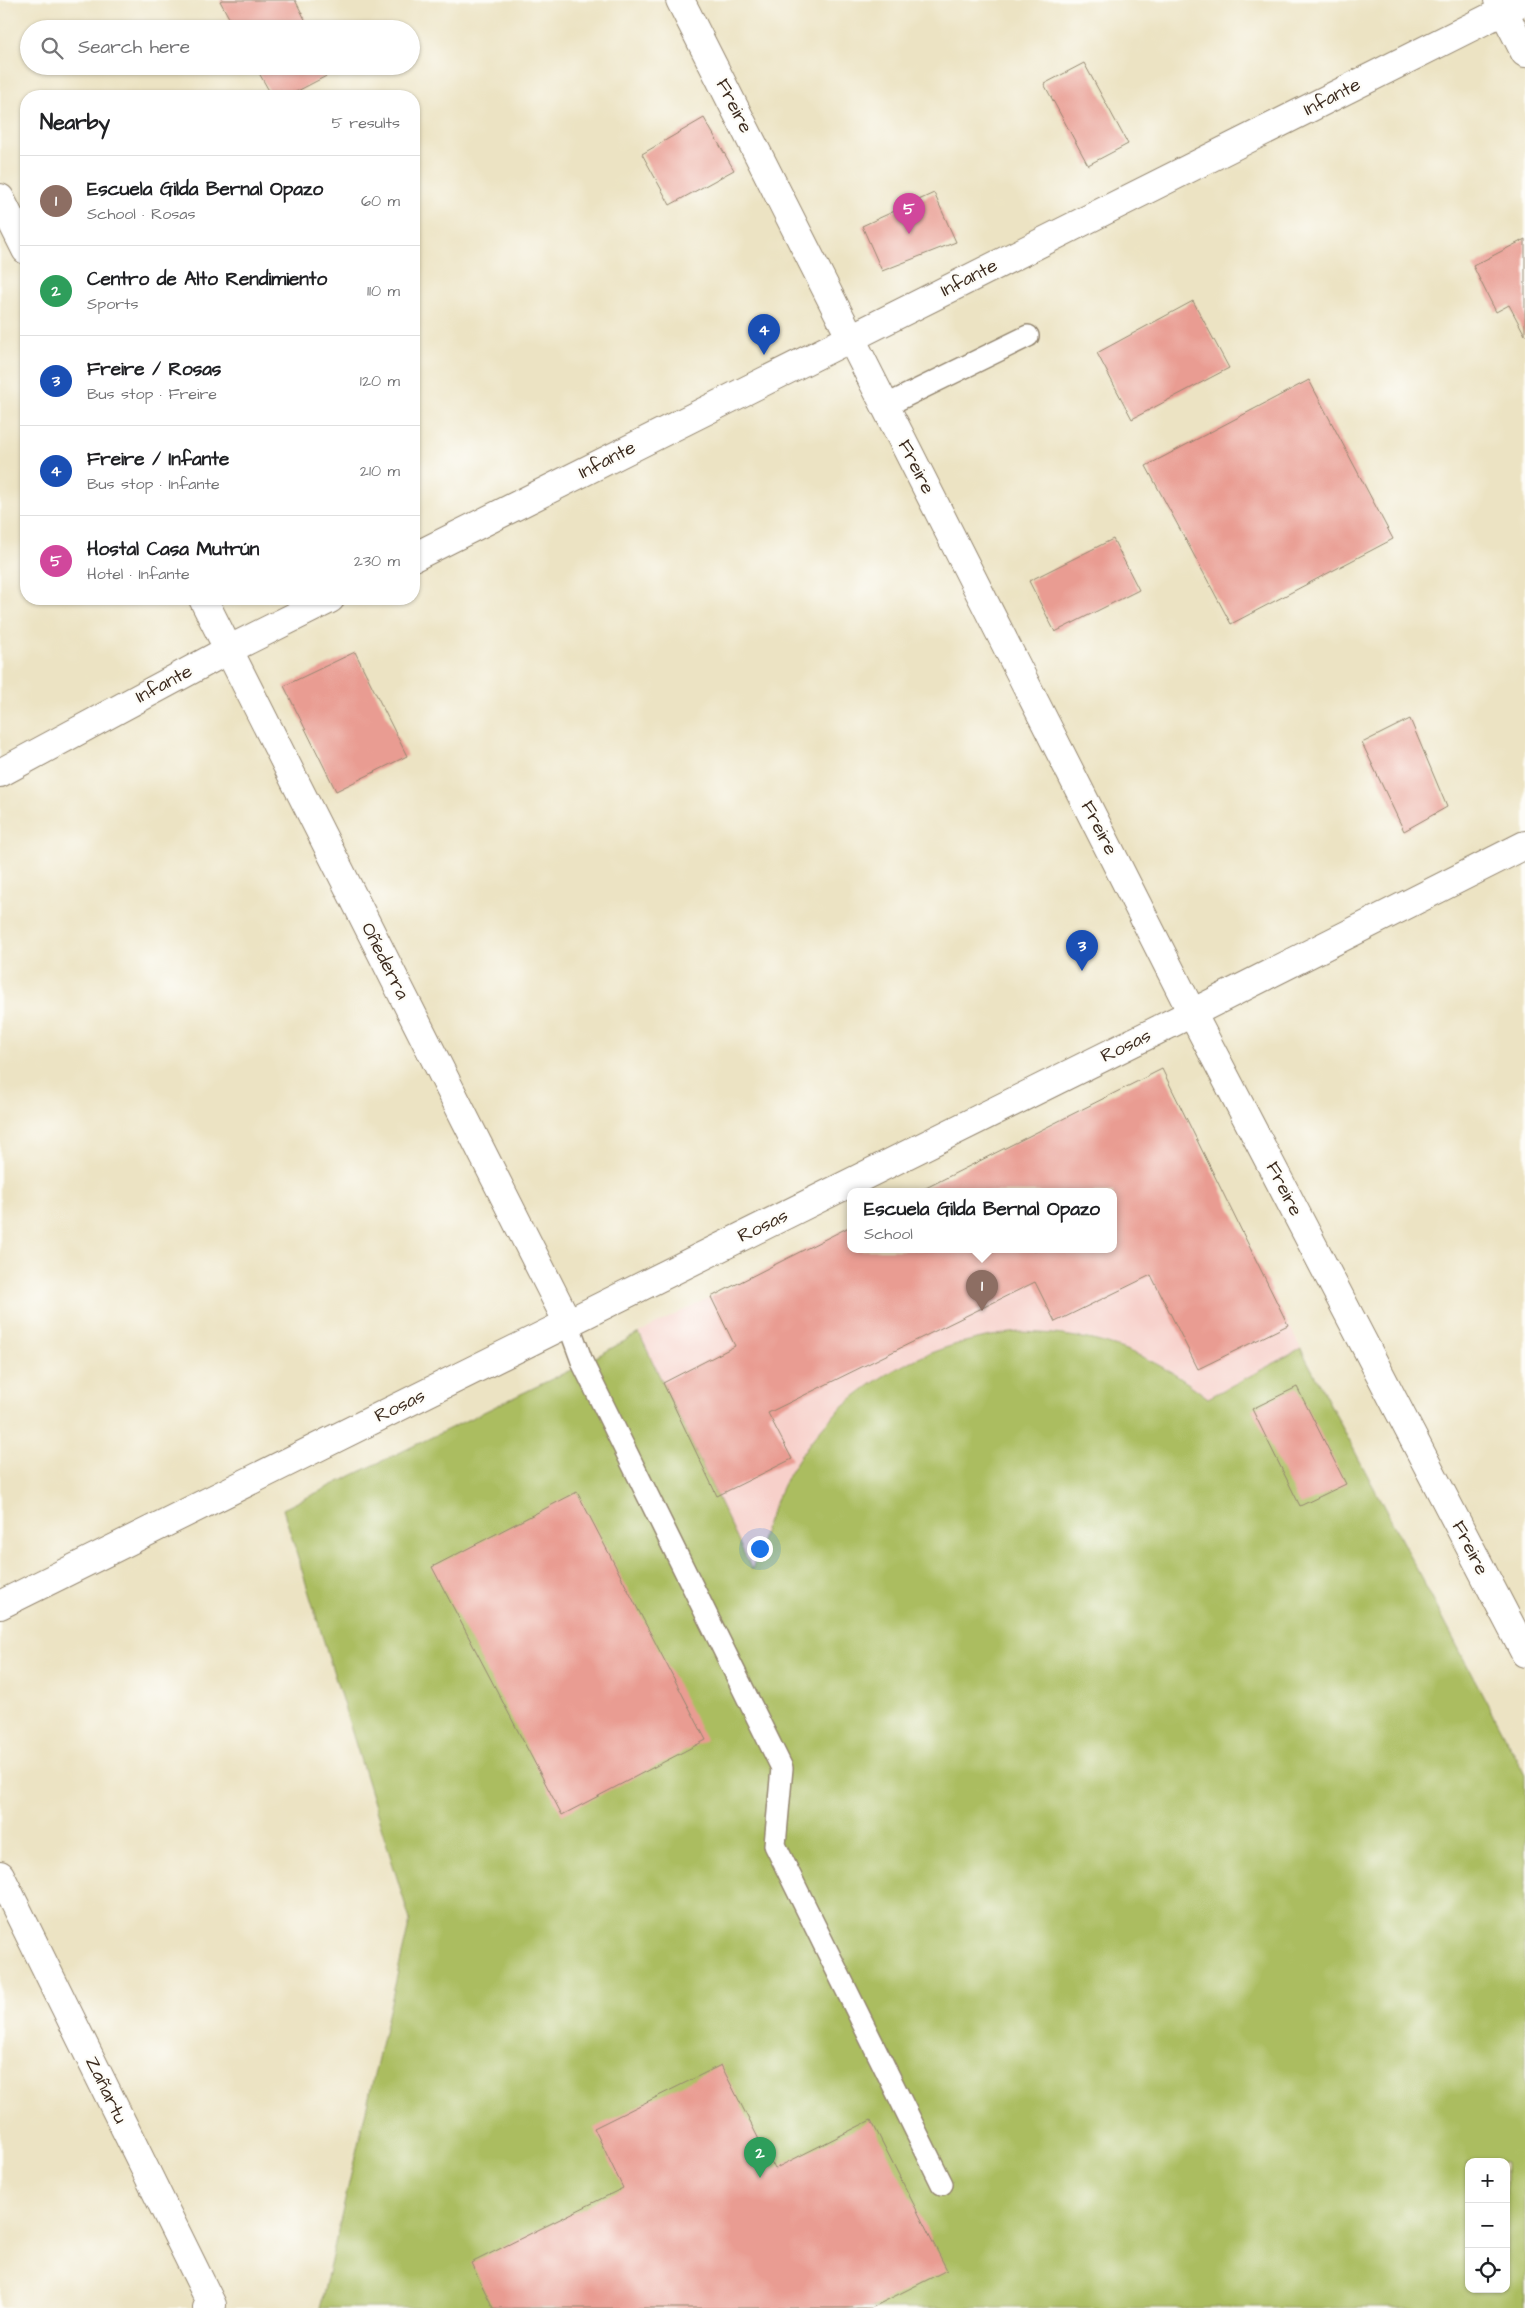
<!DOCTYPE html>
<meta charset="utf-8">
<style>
:root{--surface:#fff;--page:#f6f6f6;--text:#202124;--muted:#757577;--line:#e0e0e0;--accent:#c8321e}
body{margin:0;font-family:"Architects Daughter",sans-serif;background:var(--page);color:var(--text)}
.controls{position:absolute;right:15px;bottom:15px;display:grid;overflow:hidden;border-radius:10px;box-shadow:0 1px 4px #0004}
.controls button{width:45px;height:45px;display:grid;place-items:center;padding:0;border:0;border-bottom:1px solid var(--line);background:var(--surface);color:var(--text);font:25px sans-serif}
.you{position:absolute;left:759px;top:1548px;width:18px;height:18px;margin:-12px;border:4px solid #fff;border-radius:50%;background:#1a73e8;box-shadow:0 0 0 8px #1a73e833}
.badge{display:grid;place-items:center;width:32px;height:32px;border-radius:50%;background:var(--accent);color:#fff;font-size:16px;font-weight:700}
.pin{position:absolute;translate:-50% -41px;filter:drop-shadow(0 1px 2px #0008)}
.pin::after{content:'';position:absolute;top:26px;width:18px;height:15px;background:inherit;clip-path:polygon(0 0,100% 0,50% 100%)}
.popup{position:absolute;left:847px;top:1188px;width:270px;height:65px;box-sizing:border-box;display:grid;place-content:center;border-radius:10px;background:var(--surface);filter:drop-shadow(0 1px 4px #0005);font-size:16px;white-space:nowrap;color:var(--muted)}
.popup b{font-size:19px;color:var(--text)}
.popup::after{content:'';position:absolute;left:50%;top:100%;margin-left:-10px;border:10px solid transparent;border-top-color:var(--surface)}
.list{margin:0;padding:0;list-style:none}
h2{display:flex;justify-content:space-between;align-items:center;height:65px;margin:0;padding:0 20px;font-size:21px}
h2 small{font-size:16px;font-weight:400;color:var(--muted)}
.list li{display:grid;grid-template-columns:32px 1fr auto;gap:15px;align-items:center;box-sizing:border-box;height:90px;padding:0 20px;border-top:1px solid var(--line)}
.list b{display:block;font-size:19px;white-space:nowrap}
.list p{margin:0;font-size:16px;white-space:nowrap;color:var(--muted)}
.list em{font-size:16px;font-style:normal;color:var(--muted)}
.icon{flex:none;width:28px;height:28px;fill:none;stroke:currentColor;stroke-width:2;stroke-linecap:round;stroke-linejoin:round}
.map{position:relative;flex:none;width:1525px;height:2308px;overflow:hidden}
.search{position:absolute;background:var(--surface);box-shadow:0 1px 4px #0004;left:20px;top:20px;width:400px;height:55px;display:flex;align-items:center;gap:12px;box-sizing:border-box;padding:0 18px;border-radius:28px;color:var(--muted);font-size:19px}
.panel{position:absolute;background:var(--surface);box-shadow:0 1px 4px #0004;left:20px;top:90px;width:400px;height:515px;border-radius:20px}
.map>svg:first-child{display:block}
</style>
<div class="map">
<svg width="1525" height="2308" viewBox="0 0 1525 2308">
<rect width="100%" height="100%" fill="#fdfcf7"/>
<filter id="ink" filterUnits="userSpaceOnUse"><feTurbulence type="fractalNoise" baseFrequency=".02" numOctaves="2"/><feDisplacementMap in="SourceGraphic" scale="10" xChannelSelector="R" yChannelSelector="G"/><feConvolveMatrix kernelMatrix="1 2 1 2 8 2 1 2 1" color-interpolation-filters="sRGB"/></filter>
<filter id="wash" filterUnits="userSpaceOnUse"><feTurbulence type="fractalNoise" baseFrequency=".0096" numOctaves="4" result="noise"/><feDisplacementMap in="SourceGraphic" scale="20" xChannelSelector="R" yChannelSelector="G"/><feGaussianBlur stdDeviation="1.12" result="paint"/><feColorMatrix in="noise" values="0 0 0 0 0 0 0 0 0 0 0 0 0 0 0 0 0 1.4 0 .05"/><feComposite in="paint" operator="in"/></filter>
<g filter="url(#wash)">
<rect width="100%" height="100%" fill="#ece3c3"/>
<path fill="#f7d0ca" d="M1162,1069L1301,1349L1208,1398L1182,1378L1153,1361L1122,1348L1089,1338L1054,1333L1019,1332L887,1373L858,1393L836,1412L798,1459L765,1527L752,1570L639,1333L851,1226V1250H1113V1192H918Z"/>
<path fill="#abbd61" stroke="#737440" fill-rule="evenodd" d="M1019,1332C1097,1334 1146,1350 1208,1398L1301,1349L1525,1775V2308H320L410,1920L283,1509L583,1364L639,1333L752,1570C764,1531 776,1491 799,1458C850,1381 929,1342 1019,1332ZM1469,2162H1506V2289H1469Z"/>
<g id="blocks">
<path fill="#e99c92" d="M222,0H295L310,29H235L220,1Z
M1084,63L1128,144L1088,165L1044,84Z
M255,66H330L334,72L288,96H272Z
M704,118L734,170L670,205L642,154Z
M934,193L956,242L882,271L862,226Z
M1525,239V335L1509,305L1496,312L1473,266Z
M1193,301L1229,368L1132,419L1097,353Z
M1309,380L1393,539L1231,624L1146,466Z
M1113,539L1139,590L1055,632L1029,581Z
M355,652L407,756L336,791L284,686Z
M1410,719L1447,807L1404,831L1362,743Z
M1162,1069L1288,1325L1198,1369L1151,1275L1055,1322L1035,1282L768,1413L792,1459L717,1496L663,1383L735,1346L711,1297L851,1226V1250H1113V1192H918Z
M1297,1387L1346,1484L1300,1506L1252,1409Z
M577,1492L706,1740L562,1815L432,1567Z
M721,2065L774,2169L871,2120L947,2270L871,2308H493L471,2263L623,2188L594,2128Z"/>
</g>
</g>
<g filter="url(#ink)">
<use href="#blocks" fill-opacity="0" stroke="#948670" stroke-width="1"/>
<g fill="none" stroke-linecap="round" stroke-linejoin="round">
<g stroke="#948670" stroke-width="24">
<path id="lane" d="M885,406L1028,336
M568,1323L583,1364L782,1768L775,1845L942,2184"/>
</g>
<g stroke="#948670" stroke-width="30">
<path id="street" d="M414,557L1525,0
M0,773L228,650L330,599
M1192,1013L1525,1653"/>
</g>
<g stroke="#948670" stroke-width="30">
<path id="secondary" d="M680,0L1192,1013
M1498,0L1525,53
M0,198L26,250
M203,599L568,1323
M0,1605L1192,1013L1525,845
M0,1875L212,2305L207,2308"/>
</g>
<use href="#lane" stroke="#fff" stroke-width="21"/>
<use href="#street" stroke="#fff" stroke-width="28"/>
<use href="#secondary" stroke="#fff" stroke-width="28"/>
</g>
</g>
<g text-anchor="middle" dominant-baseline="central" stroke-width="4.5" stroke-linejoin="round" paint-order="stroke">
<g font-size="19" fill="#3b2a1e" stroke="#fdfcf7">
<text transform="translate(1332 97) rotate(-27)">Infante</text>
<text transform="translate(734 106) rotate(63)">Freire</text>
<text transform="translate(969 278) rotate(-27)">Infante</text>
<text transform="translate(607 460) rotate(-27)">Infante</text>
<text transform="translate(916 467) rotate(63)">Freire</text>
<text transform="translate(164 684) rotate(-28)">Infante</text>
<text transform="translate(1099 828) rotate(63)">Freire</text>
<text transform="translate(385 961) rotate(63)">Oñederra</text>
<text transform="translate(1126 1046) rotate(-26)">Rosas</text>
<text transform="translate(1284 1189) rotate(63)">Freire</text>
<text transform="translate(763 1226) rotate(-26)">Rosas</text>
<text transform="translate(400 1406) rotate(-26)">Rosas</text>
<text transform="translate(1470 1548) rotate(63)">Freire</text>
<text transform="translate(106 2090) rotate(64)">Zañartu</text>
</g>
</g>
</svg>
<div class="controls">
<button>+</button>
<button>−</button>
<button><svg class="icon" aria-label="locate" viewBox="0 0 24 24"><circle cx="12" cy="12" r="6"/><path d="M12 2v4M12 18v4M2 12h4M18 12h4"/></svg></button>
</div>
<div class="you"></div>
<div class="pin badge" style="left:982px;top:1311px;background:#8d6e63">1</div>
<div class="popup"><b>Escuela Gilda Bernal Opazo</b>School</div>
<div class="pin badge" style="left:760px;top:2178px;background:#2e9e5b">2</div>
<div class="pin badge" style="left:1082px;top:971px;background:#1a4fb4">3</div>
<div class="pin badge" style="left:764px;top:355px;background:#1a4fb4">4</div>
<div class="pin badge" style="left:909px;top:234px;background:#d1479c">5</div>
<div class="search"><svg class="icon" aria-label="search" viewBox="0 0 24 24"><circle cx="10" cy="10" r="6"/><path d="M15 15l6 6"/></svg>Search here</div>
<section class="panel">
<h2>Nearby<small>5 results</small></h2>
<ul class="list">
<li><span class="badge" style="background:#8d6e63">1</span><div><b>Escuela Gilda Bernal Opazo</b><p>School · Rosas</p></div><em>60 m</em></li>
<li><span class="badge" style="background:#2e9e5b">2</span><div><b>Centro de Alto Rendimiento</b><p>Sports</p></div><em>110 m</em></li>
<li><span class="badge" style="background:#1a4fb4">3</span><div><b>Freire / Rosas</b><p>Bus stop · Freire</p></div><em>120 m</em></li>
<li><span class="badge" style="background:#1a4fb4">4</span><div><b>Freire / Infante</b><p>Bus stop · Infante</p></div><em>210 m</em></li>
<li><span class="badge" style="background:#d1479c">5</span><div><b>Hostal Casa Mutrún</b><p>Hotel · Infante</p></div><em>230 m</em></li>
</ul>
</section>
</div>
